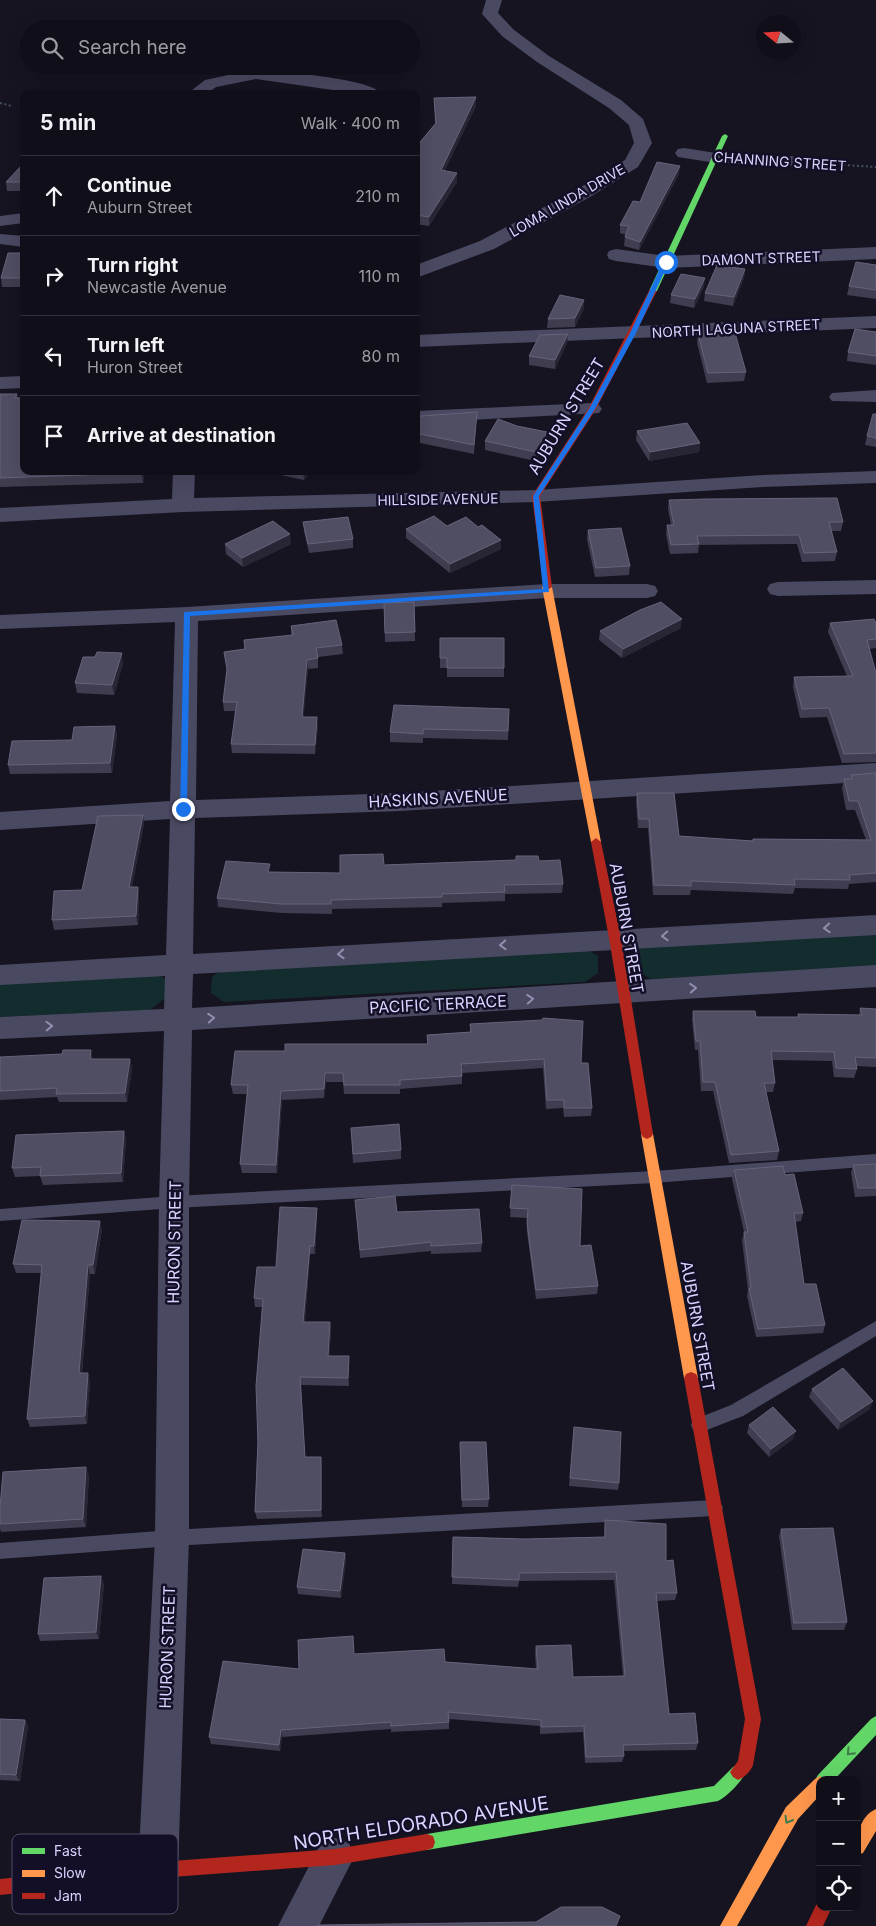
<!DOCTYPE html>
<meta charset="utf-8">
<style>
:root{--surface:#100f19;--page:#1e1d26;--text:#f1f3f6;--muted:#9c9ca2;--line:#302f38}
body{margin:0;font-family:Inter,sans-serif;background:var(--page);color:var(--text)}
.controls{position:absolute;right:15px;bottom:15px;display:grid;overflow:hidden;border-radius:10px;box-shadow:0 5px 20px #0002}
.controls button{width:45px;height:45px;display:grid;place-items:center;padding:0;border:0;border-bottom:1px solid var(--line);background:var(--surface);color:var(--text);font:25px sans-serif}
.compass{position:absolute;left:756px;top:15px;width:45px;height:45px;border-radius:50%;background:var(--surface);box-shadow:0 5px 20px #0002;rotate:288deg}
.stop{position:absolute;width:15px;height:15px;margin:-11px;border:4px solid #1a73e8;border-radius:50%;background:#fff}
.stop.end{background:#1a73e8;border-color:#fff;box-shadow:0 1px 5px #0008}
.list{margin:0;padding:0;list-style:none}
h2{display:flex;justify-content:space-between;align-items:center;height:65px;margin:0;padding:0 20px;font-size:21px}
h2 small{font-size:16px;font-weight:400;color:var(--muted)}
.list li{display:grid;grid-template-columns:32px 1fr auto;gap:15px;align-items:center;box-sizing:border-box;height:80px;padding:0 20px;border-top:1px solid var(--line)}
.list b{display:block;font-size:19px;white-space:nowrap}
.list p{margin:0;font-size:16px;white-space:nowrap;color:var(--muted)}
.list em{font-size:16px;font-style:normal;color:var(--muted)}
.icon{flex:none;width:28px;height:28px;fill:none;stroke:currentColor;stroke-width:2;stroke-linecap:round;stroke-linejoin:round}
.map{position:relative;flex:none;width:876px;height:1926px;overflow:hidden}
.search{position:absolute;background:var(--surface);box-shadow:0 5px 20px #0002;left:20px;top:20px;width:400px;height:55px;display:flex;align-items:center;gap:12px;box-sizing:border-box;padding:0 18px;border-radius:28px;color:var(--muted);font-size:19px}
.panel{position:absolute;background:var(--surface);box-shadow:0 5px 20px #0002;left:20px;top:90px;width:400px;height:385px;border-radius:10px}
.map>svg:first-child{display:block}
</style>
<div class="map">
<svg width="876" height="1926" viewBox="0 0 876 1926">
<rect width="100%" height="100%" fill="#161421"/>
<path fill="#132c2d" d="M876,931V966L651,979L637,971L634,953L647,944Z
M584,948L598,956V973L585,982L224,1002L211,993L212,977L225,967Z
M152,972L168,980L165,998L150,1010L0,1017V981Z"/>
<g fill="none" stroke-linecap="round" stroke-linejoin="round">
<path stroke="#44505f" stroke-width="2" stroke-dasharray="2 2.5" stroke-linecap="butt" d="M0,103L12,106
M812,163L876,167"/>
<path fill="#4a4962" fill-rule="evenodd" d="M876,1154V1166L654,1183L174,1208L0,1221V1209L174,1196L654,1171Z
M876,1321V1336L743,1416L699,1433L693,1430L691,1425L693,1420L731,1405Z
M714,1500L720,1502L723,1508L720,1514L714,1516L172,1546L0,1559V1543L172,1530Z"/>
<path fill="#4a4962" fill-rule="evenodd" d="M486,0H502L498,13L514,30L549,56L621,100L643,119L652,143L638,167L590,197L494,249L416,278V265L480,241L578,189L625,160L634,143L629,125L609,108L537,62L502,36L482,14Z
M256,69C279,72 371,78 382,94H361L256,79L216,87L206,94H187L205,80Z
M684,148L716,153L790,156L796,157L799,161L796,165L790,166L716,163L678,157L675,153L678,149Z
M24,213V223L0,226V216Z
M0,234L24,236V247L0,244Z
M876,247V259L666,268L616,261L609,259L607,255L609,251L616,249L666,256Z
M876,316V328L416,347V335Z
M24,376V388L0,389V377Z
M876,390V402L832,401L829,397L832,393Z
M592,403L599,405L602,409L599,413L416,423V411Z
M173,471H195L194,498L536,490L763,475L876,471V483L763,487L536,502L183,512L0,522V508L172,499Z
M876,580V594L778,596L770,594L767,589L770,584L778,582Z
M547,584H647L655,586L658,591L655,596L647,598H547L198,621L196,800L400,793L876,763V781L400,811L195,818L193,954L876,915V935L193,974L192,1008L876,965V987L192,1030L189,1202V1538L178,1870L172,1884L158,1890L144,1884L138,1870L155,1538L159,1202L164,1031L0,1039V1017L164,1009L165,976L0,985V965L166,955L170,819L0,830V812L170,801L175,622L0,629V615L187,607Z
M335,1838L349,1843L354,1857L319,1926H278L321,1843Z"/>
<path fill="#63d668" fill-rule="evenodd" d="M725,134L728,136L657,291L650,293L649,291L722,136Z
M876,1716V1735L834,1780H820V1786L818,1785L815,1780L818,1775L871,1719Z
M738,1764L743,1767L746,1772C741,1782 728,1796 718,1801L427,1850L421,1848L419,1842L421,1836L427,1834L714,1786L733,1767Z"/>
<path fill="#ff974d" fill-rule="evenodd" d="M547,584L552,587L601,842L596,846L591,842L542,587Z
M647,1129L651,1131L653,1134L698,1378L696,1382L691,1384L686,1382L684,1378L641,1134L643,1131Z
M820,1776L826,1780H820V1795L798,1819L737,1926H720L786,1807L815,1779Z
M876,1809V1831L863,1853L857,1855C857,1838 858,1817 876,1809Z"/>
<path fill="#b3261e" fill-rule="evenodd" d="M650,289L657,291L596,409L540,496L552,587L547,590L544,589L532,496L588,409Z
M596,838L601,842L621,938L653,1134L651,1137L647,1139L643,1137L641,1134L609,938L591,842Z
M691,1372L696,1374L698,1378L761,1719L753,1765C750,1772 745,1777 738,1780L733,1777L730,1772L738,1761L745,1719L684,1378L686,1374Z
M427,1834L433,1836L435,1842L433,1848L427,1850L335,1865L158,1878L0,1895V1879L158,1862L335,1849Z
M818,1901H820V1907H832L823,1926H806Z"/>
</g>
<path fill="#403d50" d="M434,98L476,106L444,171L457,173V182L429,226L416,224V147L435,124Z
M24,163V191H7L6,182Z
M679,174L639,250L624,246L625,237L626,235L620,233V225L640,202Z
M24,253V287H2L1,278Z
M876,265V299L847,295L849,286Z
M745,269L744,278L733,306L704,301L705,293Z
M704,287L694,308L670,303L671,295Z
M584,308L575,327L547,328L548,319Z
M876,332V365L847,361L848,352Z
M698,334L746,372L744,381L707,383L697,343Z
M567,343L555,369L529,365V356Z
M0,394H17L18,398L145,471L143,483L0,487Z
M477,412L474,454L420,443L416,450V424Z
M876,414V447L865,445L867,436Z
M637,431L700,443L699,452L649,461L636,440Z
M485,441L546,442L535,461L485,450Z
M262,471H310L304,480Z
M669,500L843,522L841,531H831L837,552L835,561L802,562L797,544L699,545L698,553L670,554L666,534L667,525H671L668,509Z
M303,522L353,539V548L309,553L304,531Z
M447,526L501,549L450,573L406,538V529Z
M588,530L630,566L629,575L595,577L587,539Z
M225,544H291L243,567L226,554Z
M414,602L415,641L385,642L384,603Z
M830,623H876V648L869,649L876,673V762L842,763L827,717L800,718L793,687L794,677L847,676L828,632Z
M291,626L342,645L343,654L318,657V668L308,669L303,717L318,726L315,754L232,753L231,744L235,711H224L223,702L227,671L224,652L244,649V640L291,635Z
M681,628L622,658L599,640L600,631Z
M440,638H504V677H447V668H440Z
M123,663L114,695L77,693L75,683Z
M509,709L508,740L423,738V743L390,742V732Z
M115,726L117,735L112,773L10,774L8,765L72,740Z
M876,773V882L849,884L848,889L795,888L793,894L691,890L690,895H653L648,828H638L636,802L637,793L679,836L752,841L753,839L866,840L855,810H846L842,788L844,779H850L851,775Z
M143,815L144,824L132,887H138L139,896L138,925L54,930L52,920L82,890Z
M516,856L539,861L563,884L562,893L505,894V901L442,903V907L332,909V914L282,913L218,907L217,898L271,872L340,873L384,865L516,860Z
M860,1008L876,1009V1067L856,1066L857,1069L854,1078L834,1077L832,1061L772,1060L775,1083L773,1092H766L779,1151L777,1160L729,1163L713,1091H701L698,1050H695L692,1020L693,1011L756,1017H797L798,1014L859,1015Z
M470,1024L581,1063L592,1108L591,1116L564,1117L563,1108L546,1109L543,1068L462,1073V1084L400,1089V1094H344L343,1082H326L324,1098L282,1100L277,1173H242L240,1164L247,1094H233L231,1085L285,1051L427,1044V1035L470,1032Z
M0,1057L93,1059H130L132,1068L127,1102H59L57,1097L0,1100Z
M351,1128L401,1150V1159L353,1163Z
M124,1131L126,1139L123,1182L43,1185L40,1176L15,1177L12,1168Z
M876,1164V1196L855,1197L851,1173L853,1165Z
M734,1170L785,1175L803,1213L801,1221L795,1222L804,1284L825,1325L823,1333L756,1337L747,1296L748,1290L742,1240L744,1232L732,1179Z
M512,1185L580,1246L598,1286L597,1294L536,1299L527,1232V1218L510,1217Z
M317,1208V1216L315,1254H310L305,1322H330L331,1330L329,1356H349V1386L301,1385L305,1457L322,1464V1517L257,1519L255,1512L262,1307H255L254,1298Z
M356,1209L397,1212L482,1243L481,1252L431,1254V1251L360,1258Z
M102,1229L95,1274H90L82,1373L90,1381L87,1424L30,1427L27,1419L41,1273H16L13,1264Z
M812,1389L870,1409L838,1430L809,1397Z
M749,1425L793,1439L769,1457L747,1433Z
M574,1427L619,1483L618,1490L569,1486Z
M460,1442L489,1499L488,1507H462Z
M89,1475L86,1527L1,1532L0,1529V1507Z
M605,1520L666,1561L677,1593L675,1600L657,1601L669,1714L698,1743L696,1750L623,1751L624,1756L622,1762L585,1763L583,1732L540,1734V1726L449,1719V1729L391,1732V1729L282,1737L280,1751L211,1744L209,1737L299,1669L354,1654L536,1669L535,1653L536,1646L573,1677L623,1676L614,1580L519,1581L518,1587L452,1584L453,1537L525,1539L604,1537Z
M781,1529L847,1622L844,1630H792L779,1536Z
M345,1553L346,1560L341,1598L298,1594L297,1587Z
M104,1583L99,1639L40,1641L38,1634Z
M0,1719L25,1720L28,1726L20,1781L0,1780Z"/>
<path fill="#282635" d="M476,97V106L441,179V170Z
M680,166L679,174L639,250L640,242Z
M457,173V182L429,226V217Z
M745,269L744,278L733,306L734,297Z
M705,278L704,287L694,308L695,299Z
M584,300V308L575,327V318Z
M568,334L567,343L555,369V360Z
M547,432L546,442L535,461L536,452Z
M420,434V443L416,450V440Z
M700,443L699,452L649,461L650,452Z
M142,471H145L143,483L141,473Z
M303,471H310L304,480Z
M290,534L291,544L243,567L242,558Z
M501,540V549L450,573V564Z
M682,619L681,628L622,658L623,649Z
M122,653L123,663L114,695L112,685Z
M307,660L308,669L303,726L302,717Z
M317,717L318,726L315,754V745Z
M115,726L117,735L112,773L110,763Z
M143,815L144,824L130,897L129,887Z
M138,887L139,896L138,925L136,916Z
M91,1050L93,1059H90Z
M130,1059L132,1068L127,1102L125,1093Z
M325,1073L326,1082L324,1098V1089Z
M281,1091L282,1100L277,1173L276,1165Z
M124,1131L126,1139L123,1182L121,1173Z
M317,1208V1216L315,1254L314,1246Z
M100,1221L102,1229L95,1274L93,1265Z
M310,1246V1254L304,1330L303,1322Z
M88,1265L90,1274L81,1381L79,1373Z
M330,1322L331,1330L329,1364L328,1356Z
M349,1356V1386L348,1378Z
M88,1373L90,1381L87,1424L85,1416Z
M873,1401L870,1409L838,1430L841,1422Z
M796,1431L793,1439L769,1457L771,1449Z
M321,1457L322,1464V1517L321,1510Z
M86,1467L89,1475L86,1527L83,1519Z
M345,1553L346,1560L341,1598L340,1591Z
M101,1576L104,1583L99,1639L96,1632Z
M25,1720L28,1726L20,1781L16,1775Z
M281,1730L282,1737L280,1751L279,1745Z"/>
<path fill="#504e63" stroke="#66637b" d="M476,97L441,170L457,173L429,217L416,215V147L436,123L434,98Z
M657,162L680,166L640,242L625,237L629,226L620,225L633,201L640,202Z
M24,163V182H6Z
M8,253H24V278H1Z
M856,262L876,265V290L849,286Z
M717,265L745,269L734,297L705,293Z
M681,274L705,278L695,299L671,295Z
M560,295L584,300L575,318L548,319Z
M855,329L876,332V356L848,352Z
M735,333L746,372L708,373L698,334Z
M568,334L555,360L529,356L540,335Z
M0,394H17L15,398H24V471H142L141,473L0,478Z
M477,412L474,445L420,434L416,440V424L421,416Z
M873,414H876V438L867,436Z
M498,419L517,426L547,432L536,452L485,441Z
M687,423L700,443L650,452L637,431Z
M837,498L843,522H829L837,552L804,553L799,535L697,536L699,544L671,545L667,525H674L669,500L707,499Z
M434,516L447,526L466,517L478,527L482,525L501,540L450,564L406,529Z
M348,517L353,539L308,544L303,522Z
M273,521L290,534L242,558L225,544Z
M621,528L630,566L596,568L588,530Z
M414,602L415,632L385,633L384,603Z
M661,602L682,619L623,649L600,631L640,610Z
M874,619L876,623V639L867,640L876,673V753L844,754L829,708L802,709L794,677L853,676L830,623Z
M336,620L342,645L316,648L318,658L307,660L302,717H317L315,745L231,744L237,702H223L227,669L224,652L245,649L244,640L293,635L291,626Z
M440,638H504V668H447V658H440Z
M97,652L122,653L112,685L75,683L83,657H95Z
M394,705L509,709L508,731L423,729V734L390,732Z
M115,726L110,763L8,765L12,741L72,740L74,727Z
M876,773V873L849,875L850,880L794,879L795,885L691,881V886L654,885L649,819H639L637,793H674L679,836L753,841V839L871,840L858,801H849L844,779H852L851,775Z
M143,815L129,887H138L136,916L52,920L54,891L82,890L98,816Z
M383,854L384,865L516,860V856H538L539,861L560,860L563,884L504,885L505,892L442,894V897L331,900V904H281L217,898L226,861L270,864L268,872L340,873V855Z
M860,1008L876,1009V1058L855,1057L857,1069L836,1068L834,1052L771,1051L775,1083H764L779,1151L731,1155L715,1082H703L700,1041H696L693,1011H755L756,1017H799L798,1014L862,1015Z
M543,1018L583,1021L581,1063H588L592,1108H564V1100H547L544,1059L461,1064L462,1076L400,1080V1085H344L343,1073H325L324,1089L281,1091L276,1165L240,1164L248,1085H231L235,1051H285V1044H428L427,1035L471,1032L470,1024L542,1020Z
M63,1050H91L90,1059H130L125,1093L56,1094L57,1088L0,1091V1057L62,1054Z
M399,1124L401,1150L353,1154L351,1128Z
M124,1131L121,1173L40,1176L41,1167L12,1168L16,1135Z
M876,1164V1188H858L853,1165Z
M783,1166L785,1175L794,1174L803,1213H794L804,1284H816L825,1325L758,1329L749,1288H751L744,1232H748L734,1170Z
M512,1185L582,1189L580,1246L591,1245L598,1286L536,1290L527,1223L528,1209L510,1208Z
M395,1196L397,1212L479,1209L482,1243L431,1246V1242L360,1250L355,1200Z
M280,1207L317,1208L314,1246H310L303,1322H330L328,1356H349L348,1378L300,1377L305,1457H321V1510L255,1512L258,1443L256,1386L263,1299L254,1298L257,1267H276Z
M22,1220L100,1221L93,1265H88L79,1373H88L85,1416L27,1419L42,1265L13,1264Z
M843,1368L873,1401L841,1422L812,1389Z
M773,1407L796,1431L771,1449L749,1425Z
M574,1427L621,1432L619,1483L570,1478Z
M460,1442H486L489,1499L462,1500Z
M86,1467L83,1519L0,1524V1507L3,1472Z
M605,1520L666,1524V1561L673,1560L677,1593H656L669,1714L695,1713L698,1743L623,1745L624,1756L586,1757L584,1726L541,1727V1720L448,1712L449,1722L391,1726V1722L281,1730L279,1745L209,1737L223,1661L299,1669L298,1640L353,1636L354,1654L444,1649L445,1662L538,1669L536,1646L571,1645L573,1677L625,1676L616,1572L519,1573V1580L452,1577L453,1537L525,1539L605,1537Z
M833,1528L847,1622L794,1623L781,1529Z
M303,1549L345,1553L340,1591L297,1587Z
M101,1576L96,1632L38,1634L44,1578Z
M0,1719L25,1720L16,1775L0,1774Z
M561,1907H602L620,1916L616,1926H317L318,1925L536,1922Z"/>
<defs><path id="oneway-chevron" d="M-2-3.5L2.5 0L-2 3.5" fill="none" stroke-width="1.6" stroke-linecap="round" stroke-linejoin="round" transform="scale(1.25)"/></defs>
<g stroke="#928eb0">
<use href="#oneway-chevron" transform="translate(827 928) rotate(177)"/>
<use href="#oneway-chevron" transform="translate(665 936) rotate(177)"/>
<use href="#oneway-chevron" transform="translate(503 945) rotate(177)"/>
<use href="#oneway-chevron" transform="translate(341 954) rotate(177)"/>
<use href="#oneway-chevron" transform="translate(693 988) rotate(-4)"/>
<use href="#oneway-chevron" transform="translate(530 999) rotate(-4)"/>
<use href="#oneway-chevron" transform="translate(211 1018) rotate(-4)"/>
<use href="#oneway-chevron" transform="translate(49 1026) rotate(-2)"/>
</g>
<g stroke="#3f7c4a">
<use href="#oneway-chevron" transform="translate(850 1752) rotate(133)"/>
<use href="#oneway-chevron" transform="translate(788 1820) rotate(120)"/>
</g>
<path fill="#1a73e8" d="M666,260L669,262L636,333L595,409L539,496L549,592L190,616L187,809L180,811L184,612L543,589L533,496L589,409L630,333L663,262Z"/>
<g text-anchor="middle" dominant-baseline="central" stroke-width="5" stroke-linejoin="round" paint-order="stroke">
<g font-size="14" fill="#d9d4ff" stroke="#130f26">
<text transform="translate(780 161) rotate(4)">CHANNING STREET</text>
<text transform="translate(567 200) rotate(-30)">LOMA LINDA DRIVE</text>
<text transform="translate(761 258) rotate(-2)">DAMONT STREET</text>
<text transform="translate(736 328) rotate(-3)">NORTH LAGUNA STREET</text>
<text transform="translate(438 499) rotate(-1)">HILLSIDE AVENUE</text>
</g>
<g font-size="16" fill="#d9d4ff" stroke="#130f26">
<text transform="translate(566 416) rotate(-59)">AUBURN STREET</text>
<text transform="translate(438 798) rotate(-3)">HASKINS AVENUE</text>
<text transform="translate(627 928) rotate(80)">AUBURN STREET</text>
<text transform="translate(438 1004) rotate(-3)">PACIFIC TERRACE</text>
<text transform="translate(174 1242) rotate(-89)">HURON STREET</text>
<text transform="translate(698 1326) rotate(80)">AUBURN STREET</text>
<text transform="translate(167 1647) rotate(-88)">HURON STREET</text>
</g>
<g font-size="19" fill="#d9d4ff" stroke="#130f26">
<text transform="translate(421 1823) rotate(-9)">NORTH ELDORADO AVENUE</text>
</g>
</g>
<rect x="12" y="1834" width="166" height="80" rx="8" fill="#130f26" stroke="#4e4a67" stroke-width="1"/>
<rect x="22" y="1848" width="23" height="6" fill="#63d668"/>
<rect x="22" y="1870" width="23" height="7" fill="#ff974d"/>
<rect x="22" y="1893" width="23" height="6" fill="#b3261e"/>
<g font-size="14" fill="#d9d4ff">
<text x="54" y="1856">Fast</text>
<text x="54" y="1878">Slow</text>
<text x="54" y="1901">Jam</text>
</g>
</svg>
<div class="controls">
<button>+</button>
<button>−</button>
<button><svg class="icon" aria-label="locate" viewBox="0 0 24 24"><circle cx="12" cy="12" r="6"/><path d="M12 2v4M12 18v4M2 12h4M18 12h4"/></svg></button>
</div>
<svg class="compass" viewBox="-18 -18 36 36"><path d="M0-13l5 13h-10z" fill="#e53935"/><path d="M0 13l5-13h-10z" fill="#9c9ca2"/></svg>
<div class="stop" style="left:666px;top:262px"></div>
<div class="stop end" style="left:183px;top:809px"></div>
<div class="search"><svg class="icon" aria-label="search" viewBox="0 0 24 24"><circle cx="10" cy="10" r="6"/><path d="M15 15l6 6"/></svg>Search here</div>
<section class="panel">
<h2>5 min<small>Walk · 400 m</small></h2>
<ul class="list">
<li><svg class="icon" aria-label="ahead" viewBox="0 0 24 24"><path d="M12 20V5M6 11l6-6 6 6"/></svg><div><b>Continue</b><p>Auburn Street</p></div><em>210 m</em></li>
<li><svg class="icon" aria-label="right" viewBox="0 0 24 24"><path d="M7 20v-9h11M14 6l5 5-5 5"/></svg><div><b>Turn right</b><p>Newcastle Avenue</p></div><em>110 m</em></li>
<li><svg class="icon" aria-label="left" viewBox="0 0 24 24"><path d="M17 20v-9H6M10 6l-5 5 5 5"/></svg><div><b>Turn left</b><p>Huron Street</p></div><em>80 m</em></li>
<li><svg class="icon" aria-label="arrive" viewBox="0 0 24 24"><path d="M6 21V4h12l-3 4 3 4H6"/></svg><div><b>Arrive at destination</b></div></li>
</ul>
</section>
</div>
